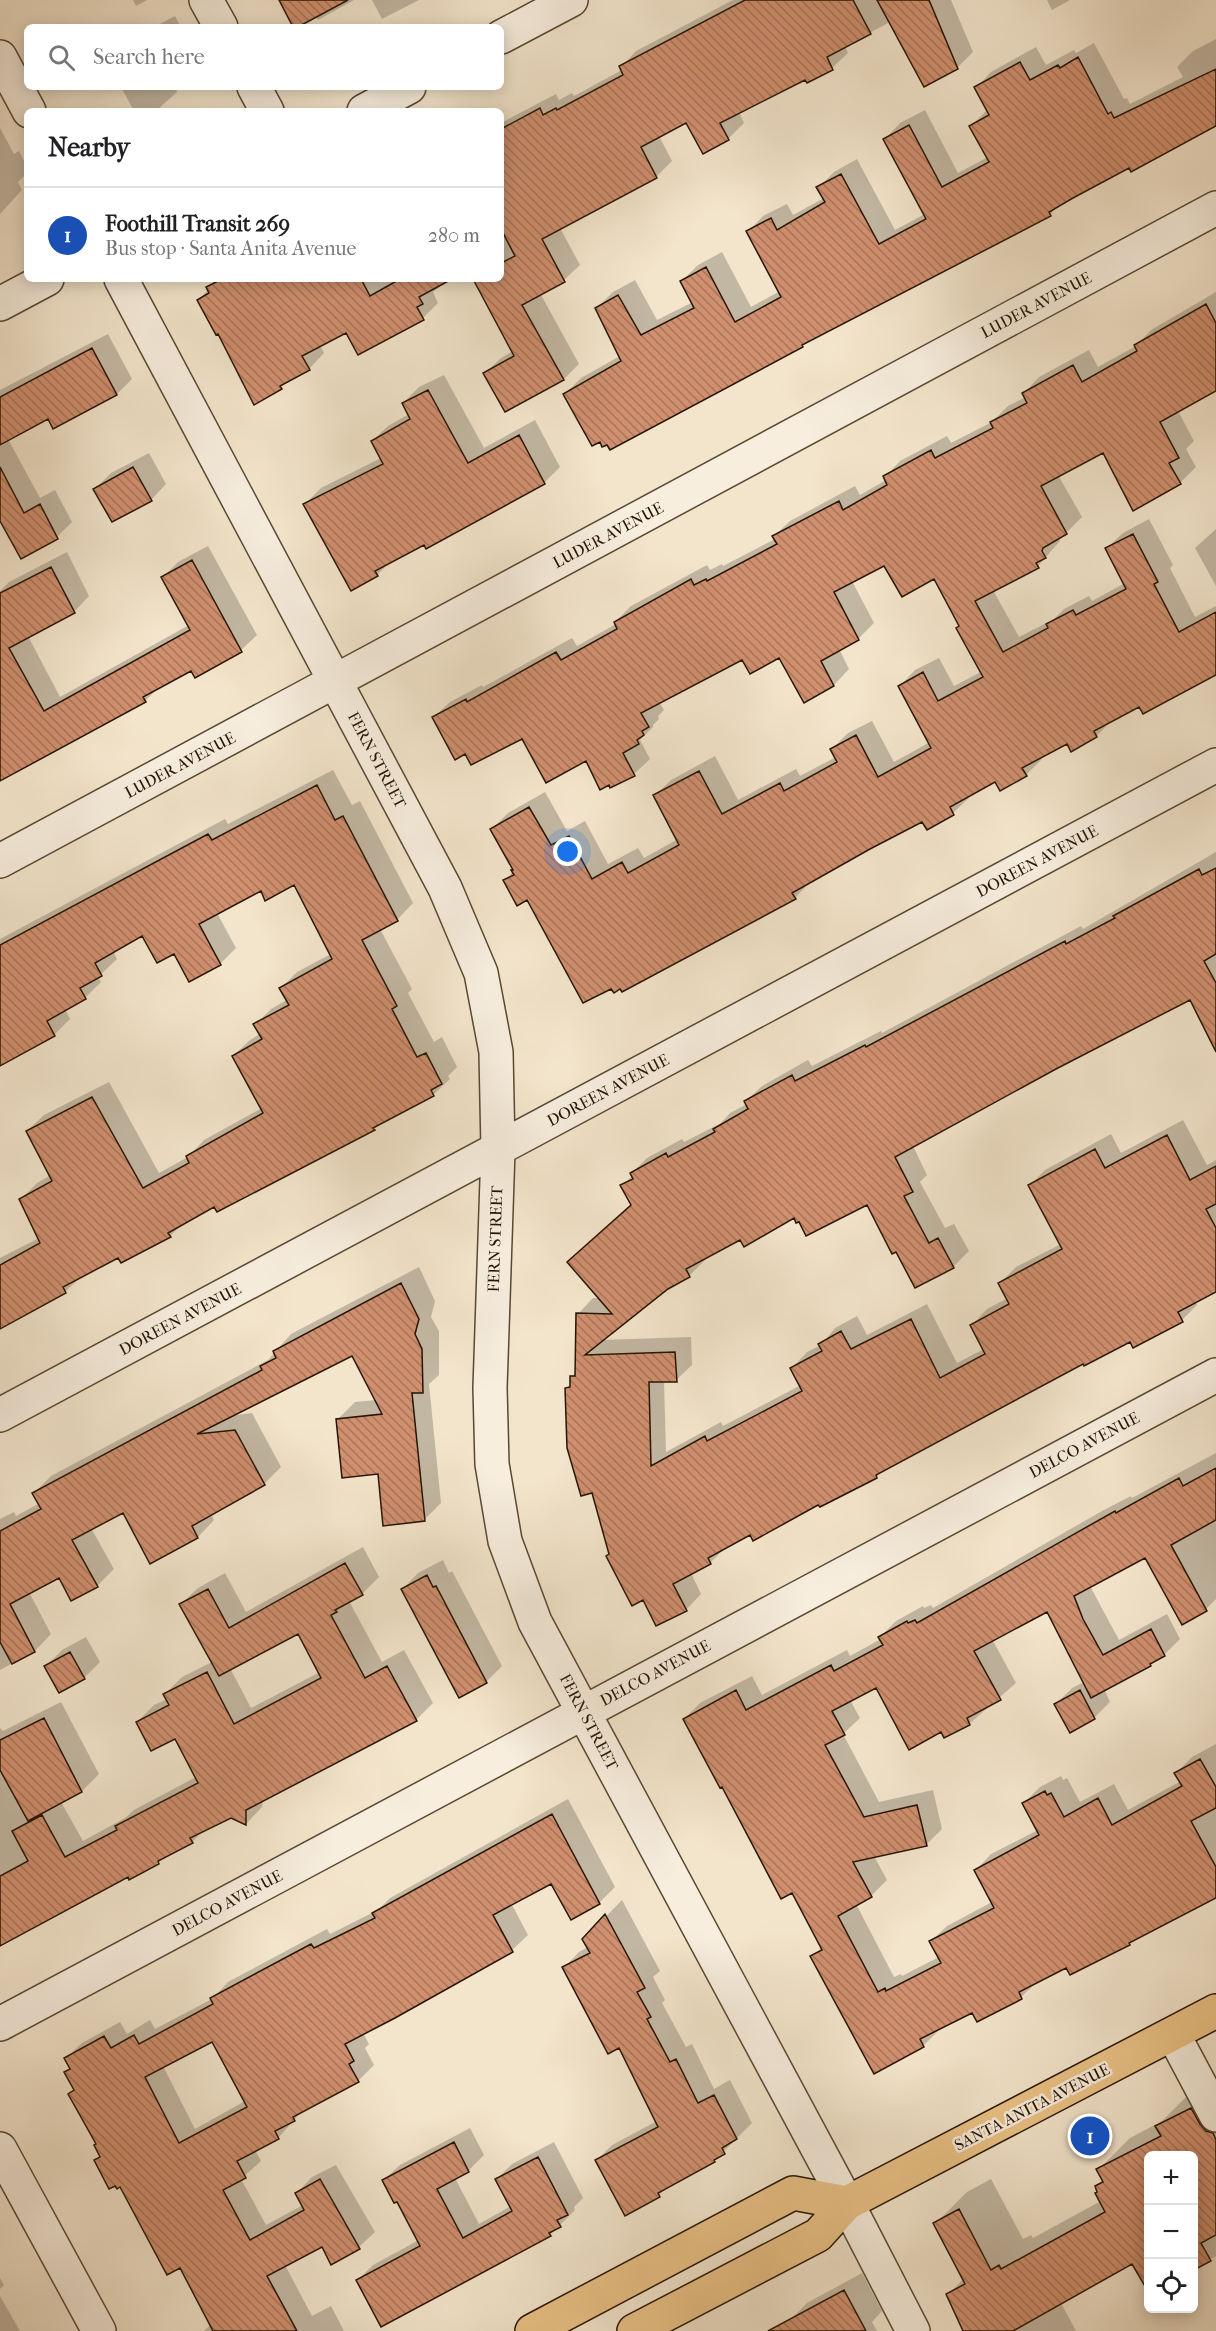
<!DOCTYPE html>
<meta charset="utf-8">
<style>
:root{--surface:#fff;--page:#f6f6f6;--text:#202124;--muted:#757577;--line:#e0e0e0;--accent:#8f2418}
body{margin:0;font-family:"IM FELL French Canon",serif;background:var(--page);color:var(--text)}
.controls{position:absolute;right:18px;bottom:18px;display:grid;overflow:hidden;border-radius:9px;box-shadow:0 3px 15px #0003}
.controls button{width:54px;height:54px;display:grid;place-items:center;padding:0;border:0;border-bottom:2px solid var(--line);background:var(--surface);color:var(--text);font:30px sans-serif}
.you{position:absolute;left:568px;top:852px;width:21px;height:21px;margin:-15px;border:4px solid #fff;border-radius:50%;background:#1a73e8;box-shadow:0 0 0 9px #1a73e833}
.badge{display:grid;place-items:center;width:39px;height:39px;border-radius:50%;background:var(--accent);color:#fff;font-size:20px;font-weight:700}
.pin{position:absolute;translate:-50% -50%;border:3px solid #fff;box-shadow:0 2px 6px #0006}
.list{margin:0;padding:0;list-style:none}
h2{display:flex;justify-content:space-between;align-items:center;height:78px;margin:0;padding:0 24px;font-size:26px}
h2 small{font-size:20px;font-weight:400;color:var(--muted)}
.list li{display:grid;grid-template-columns:39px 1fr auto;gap:18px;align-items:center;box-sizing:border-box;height:96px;padding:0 24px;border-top:2px solid var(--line)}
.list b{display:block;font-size:22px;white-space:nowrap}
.list p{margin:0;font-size:20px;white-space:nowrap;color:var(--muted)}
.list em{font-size:20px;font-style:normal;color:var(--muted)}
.icon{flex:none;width:33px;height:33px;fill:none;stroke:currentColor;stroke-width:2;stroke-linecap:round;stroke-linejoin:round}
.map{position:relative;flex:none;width:1216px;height:2331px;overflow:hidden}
.search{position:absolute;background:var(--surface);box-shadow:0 3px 15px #0003;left:24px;top:24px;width:480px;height:66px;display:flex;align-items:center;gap:15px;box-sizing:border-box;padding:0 21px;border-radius:9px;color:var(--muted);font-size:22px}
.panel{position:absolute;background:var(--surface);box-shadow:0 3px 15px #0003;left:24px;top:108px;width:480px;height:174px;border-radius:9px}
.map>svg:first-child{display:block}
</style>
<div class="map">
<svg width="1216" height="2331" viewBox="0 0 1216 2331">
<defs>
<pattern id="building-back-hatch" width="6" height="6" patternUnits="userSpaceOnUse" patternTransform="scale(1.5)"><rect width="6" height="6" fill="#d08f6f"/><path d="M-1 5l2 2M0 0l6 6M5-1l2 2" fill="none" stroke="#a97459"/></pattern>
</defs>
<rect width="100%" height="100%" fill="#f3e5cc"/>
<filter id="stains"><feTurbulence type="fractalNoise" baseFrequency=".00333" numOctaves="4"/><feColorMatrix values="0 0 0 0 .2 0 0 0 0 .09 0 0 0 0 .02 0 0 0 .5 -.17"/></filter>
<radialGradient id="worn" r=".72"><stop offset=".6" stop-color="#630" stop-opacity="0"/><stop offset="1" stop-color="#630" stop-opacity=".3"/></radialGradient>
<path fill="#0003" fill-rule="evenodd" d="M133,0H147L136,6Z
M292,0H354L318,20L316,16Z
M372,0H419L382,19Z
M733,0H951L973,52L957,68L890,22L845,46L848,53L832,68L807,81L805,78L739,112L744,123L729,138L704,152L687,121L659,136L672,161L656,177L560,228L580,265L564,280L540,293L579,364L564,379L505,410L485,373L501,358L513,351L475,279H501V123L556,94L559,100L572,93L574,96L622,70L621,67L636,51Z
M1047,0H1070L1052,10Z
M175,16L181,27H154Z
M1216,39V121L1062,202L1050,215L810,339L802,346L565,394L581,378L620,356L597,308L613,292L635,280L657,320L693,302L682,281L698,265L722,252L751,307L780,291L748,232L763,216L787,204L793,215L824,198L818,188L834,172L857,159L895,230L925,214L885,139L900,123L925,110L958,173L988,157L971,126L987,110L976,88L991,72L1036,47L1046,65L1074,50L1076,53L1094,43L1124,99L1127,98L1130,104L1183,77L1177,67L1193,51Z
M121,87H178L176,89L177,92L156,111H134Z
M0,128L14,154L19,151L27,167V173L18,182L22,190L0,214Z
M217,279H449L433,292L438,303L423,318L347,331L320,345L324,353L309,369L254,403L241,381L243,379L199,300Z
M1216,292V383L1178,411L1194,441L1186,449L1196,467L1180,483L1104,451L1058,475L1082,517L1066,533L1058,537L1060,541L1038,566L993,590L1019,637L1054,619L1064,609L1089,596L1092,601L1125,583L1107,548L1123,533L1149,519L1173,565L1170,568L1195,617L1216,606V674L1139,705L1112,720L1097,736L1072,750L1068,742L1040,757L1042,759L1026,775L996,780L968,795L969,798L953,813L922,820L870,848L810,882L795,898H528L505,881L515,869L492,829L508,813L545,792L567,831L585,821L608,864L638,848L644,858L678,839L655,796L671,780L715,756L738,800L796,769L800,776L836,757L832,749L848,733L872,721L894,762L930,742L900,686L915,670L939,658L954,686L981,672L961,625L934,577L885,564L852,581L874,623L858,639L839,649L849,669L834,685L780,656L742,658L659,702L664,710L658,716L659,719L653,725V727L640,740L650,759L634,774L523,737L466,752L434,717L450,702L482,685L483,687L572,638L577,646L616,624L615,622L631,606L707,565L710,570L722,564L723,566L775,539L774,536L790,521L855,486L860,495L886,480L885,477L900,461L947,436L951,443L992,422L1008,406L1026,397L1024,393L1039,377L1089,350L1098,367L1136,346L1151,330Z
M108,334L132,379L117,394L54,427L49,417L8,439L40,498L55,490L72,522L57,537L0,519V390Z
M444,375L484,448L535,420L560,467L544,483L390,562L377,575L305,504L321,488L381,458L372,441L388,426L409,414L403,403L419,387Z
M149,453L166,484L151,500L95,489L111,473Z
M1216,529V586L1195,548Z
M208,546L257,635L241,650L195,676L192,669L160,686L145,701L0,780V591L9,582L67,552L89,596L74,612L28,636L60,697L189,625L163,577L178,562Z
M333,770L352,805L360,801L413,903L397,920L380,929L412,989L408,993L434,1042L442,1037L457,1067L448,1076L450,1079L433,1095L381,1122L374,1129L215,1205L183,1223L170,1236L119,1256L82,1276L65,1292L0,1327V1258L39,1238L21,1199L37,1183L51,1175L27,1131L44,1115L109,1082L159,1173L188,1157L204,1140L262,1108L233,1056L250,1040L260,1034L255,1025L271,1009L287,1000L281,988L297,972L331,954L295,883L261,889L217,913L236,948L220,964L174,952L143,934L113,951L117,959L98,977L101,982L85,998L65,1009L70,1019L54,1035L0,1048V939L225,819L228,824Z
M1216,852V1048L1190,998L1056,1068L913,1146L927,1175L920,1182L945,1228L954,1224L969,1251L953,1267L916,1286L868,1203L799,1220L794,1216L741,1238L704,1258L705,1260L689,1276L667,1288L602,1340L691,1337L692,1365L676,1380L664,1381L666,1452L721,1422L723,1426L801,1385L792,1368L807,1352L821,1345L835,1328L857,1316L867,1335L927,1304L957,1363L984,1349L972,1325L987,1309L1008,1298L1000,1283L1016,1267L1061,1244L1030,1185L1045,1170L1111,1134L1121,1153L1183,1120L1207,1165L1216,1160V1290L1195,1301L1197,1305L1182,1320L1131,1340L1084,1362L885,1468L876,1477L751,1533L726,1547L710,1563L691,1573L701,1594L686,1610L611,1553L567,1388L572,1383L571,1377L577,1372L578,1314L593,1298H600L569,1262L632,1204L622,1186L633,1175L632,1173L647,1158L682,1139L684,1142L721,1123L730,1113L747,1104L746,1101L762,1086L808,1060L812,1066L881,1031L882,1033L1081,926L1083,929Z
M419,1267L435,1301L431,1317L439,1331V1375L429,1384L441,1503L424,1520L379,1472L338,1419L355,1402L376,1400L352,1354L230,1416L252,1413L281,1467L264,1484L211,1514L214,1520L198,1537L151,1562L124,1511L91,1528L114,1569L97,1586L59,1576L29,1592L51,1634L35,1651L0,1670V1519L14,1512L16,1516L40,1503L34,1493L51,1476L268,1360L291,1334Z
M1216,1453V1599L1206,1609L1146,1556L1090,1586L1119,1640L1167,1614L1180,1639L1164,1655L1150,1665L1104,1689L1110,1702L1094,1718L1070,1731L1056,1704L1072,1688L1084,1682L1047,1610L992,1639L1016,1683L969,1724L944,1736L941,1730L876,1686L850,1700L860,1718L843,1734L879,1802L933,1790L942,1829L926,1845L874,1856L887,1880L871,1896L856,1904L894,1977L901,1974L902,1976L939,1957L931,1941L947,1926L992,1902L976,1870L991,1854L1038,1830L1024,1803L1040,1787L1061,1776L1063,1780L1067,1778L1080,1802L1114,1784L1128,1810L1181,1781L1176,1773L1192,1757L1216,1744V1895L1135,1938L1129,1944L1067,1966L1037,1982L1021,1997L973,2011L938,2028L939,2030L923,2046L812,1957L822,1947L793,1891L723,1785L684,1719L700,1703L752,1676L762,1695L847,1650L850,1656L881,1639L880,1637L896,1621L923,1606L924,1608L931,1605L933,1608L1102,1511L1131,1496L1132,1498Z
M363,1547L379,1577L362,1594L349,1601L382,1662L404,1650L433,1703L416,1720L263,1800L262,1807L246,1824L231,1816L205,1829L192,1842L166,1856L158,1863L128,1875L0,1944V1728L3,1731L61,1702L99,1774L82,1791L61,1802L83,1841L125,1818L134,1810L196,1777L175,1737L137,1722L154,1705L167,1699L165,1694L182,1677L212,1662L181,1604L198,1588L225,1573L246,1612ZM298,1631L320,1672L251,1708L230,1668Z
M443,1560L449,1573L452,1571L502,1666L486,1682L403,1589L418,1573Z
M86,1637L100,1662L84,1678L46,1666L62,1650Z
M568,1799L615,1887L599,1903L552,1882L511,1903L528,1935L512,1950L363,2033L369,2044L365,2048L374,2065L358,2081L303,2110L279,2137L255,2150L261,2161L241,2179L266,2225L303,2205L297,2193L312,2177L336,2165L375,2232L359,2247L332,2263L322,2245L285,2265L312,2316L331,2306L344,2331H204L211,2324L180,2266L121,2185L96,2161L101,2156L75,2089L66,2073L71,2067L66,2058L82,2043L120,2022L127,2034L150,2020L155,2029L212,1999L228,1982L327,1929L330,1934L378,1910L390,1898ZM213,2040L245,2101L195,2129L163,2066Z
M622,1900L660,1971L653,1977L665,2000L662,2003L686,2047L692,2044L714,2089L730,2080L752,2123L714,2161L670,2185L659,2195L626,2214L597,2160L612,2145L657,2121L620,2046L564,1968L579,1952L588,1947L584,1939Z
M1216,2081V2256L1194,2268V2156H1148V2291L1133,2262L1061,2303L1076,2331H964L948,2295L964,2278L935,2224L967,2192L991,2179L1023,2239L1031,2235L1033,2238L1101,2201L1096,2186L1103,2179L1098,2170L1130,2138L1162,2121L1189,2094Z
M470,2128L484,2155L468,2171L455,2178L479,2224L511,2206L497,2179L512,2164L554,2142L583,2198L574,2207L575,2210L550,2235L358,2280L373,2265L419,2240L398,2200L384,2180L400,2165Z
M862,2273L882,2311L872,2322L877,2331H767L792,2318L807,2303Z
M0,2278L4,2285L0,2289Z
M0,2296L20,2331H0Z"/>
<path fill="url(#building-back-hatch)" stroke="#251400" stroke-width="1.5" fill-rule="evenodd" d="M279,0H348L298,27H293Z
M745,0H853L871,34L827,57L833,70L807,83L805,80L720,123L729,140L703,154L686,123L641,147L657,178L542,239L565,282L522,305L564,380L505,412L483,373L514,356L473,279H501V263L515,256L501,229V129L540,108L543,115L556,108L557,110L623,75L619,66Z
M877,0H929L958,69L924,87Z
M1078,57L1108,114L1111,112L1114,118L1216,69V126L1131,172L1129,168L1073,198L1049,212L1051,216L802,345L803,347L610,450L607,445L602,447L600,442L592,446L563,394L621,361L595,308L618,295L641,335L694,308L680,281L706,267L735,322L781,297L746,231L771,218L777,230L825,202L816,187L841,174L879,244L926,219L883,139L909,125L942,187L989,162L969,126L989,115L974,87L1020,62L1030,80L1058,65L1060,68Z
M222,279H361L370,296L400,279H452L419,297L423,304L417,307L424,320L358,355L346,333L302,356L310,370L280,386L282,389L254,405L218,334L216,335L197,300L209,293L206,287Z
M1206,304L1216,323V391L1160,422L1179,458L1169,463L1181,484L1133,511L1103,453L1041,486L1067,534L1043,548L1042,551L1046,558L1036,563L1039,568L975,601L1003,652L1048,628L1046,624L1073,610L1076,615L1126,589L1105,548L1133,534L1158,582L1154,584L1179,632L1216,612V675L1143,714L1139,707L1094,731L1097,737L1071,752L1067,744L1022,768L1027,776L1000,791L995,782L950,807L954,815L927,830L922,822L870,849L792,893L796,899L622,992L620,989L614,993L611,989L583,1003L527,900L517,906L503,880L514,875L511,870H513L490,829L529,807L551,845L569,836L592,879L622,862L628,873L679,845L653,795L699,771L722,814L780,783L784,791L837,762L830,749L856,735L878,777L931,748L898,686L923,672L938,701L983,677L956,628L959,626L934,579L902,597L884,566L834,592L859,640L821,661L834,686L804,703L779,658L750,674L742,660L641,713L649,727L642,731L644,735L637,740L639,744L623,753L635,776L610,788L609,785L600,790L586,761L546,783L522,739L471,765L465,754L455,760L432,717L466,699L467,702L556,652L561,660L617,629L614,622L691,579L694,585L706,579L707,581L777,544L772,536L839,501L843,510L887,485L883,476L931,450L935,458L993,428L990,422L1027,403L1022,393L1073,365L1082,382L1137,351L1134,345Z
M92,348L117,395L53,429L48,419L0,445V397Z
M428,390L468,463L519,435L545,484L426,549L424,545L375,571L378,576L351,591L303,504L383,464L371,441L410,419L402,403Z
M0,467L24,513L40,504L58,539L21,559L0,521Z
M133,467L152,501L112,522L93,489Z
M192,560L242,652L195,678L191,671L143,697L146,702L0,781V593L51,567L75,613L9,648L44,711L190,630L161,577Z
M317,785L335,820L343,816L398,921L362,940L397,1006L392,1009L417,1057L426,1053L442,1084L431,1090L434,1096L373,1128L375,1130L217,1212L214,1207L168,1233L171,1237L121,1263L118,1258L63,1287L66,1293L0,1329V1265L40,1243L19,1199L52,1181L26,1131L92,1097L143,1188L189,1163L186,1156L263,1113L232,1056L262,1039L253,1024L289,1005L279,988L332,959L294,885L265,901L261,891L199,924L221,965L189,982L174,954L157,963L142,936L95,963L102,976L80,988L86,999L47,1021L55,1036L0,1066V945L208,834L212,840Z
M1216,868V954L1204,961L1216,983V1052L1190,1000L1056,1069L895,1157L913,1192L904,1196L929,1243L938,1238L954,1268L915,1288L896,1252L892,1254L867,1205L806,1236L799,1222L796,1223L794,1218L744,1247L740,1240L686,1269L690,1277L668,1289L585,1355L675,1352L677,1382H649L651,1466L705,1436L707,1441L802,1391L790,1368L822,1351L818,1344L841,1331L851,1349L911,1319L940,1378L985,1354L970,1325L1009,1304L998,1283L1062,1249L1028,1185L1095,1149L1105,1168L1167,1135L1190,1180L1216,1166V1204L1206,1209L1216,1228V1292L1178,1312L1183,1322L1133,1348L1130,1342L1084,1366L1083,1364L876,1475L877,1478L820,1507L818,1505L753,1541L750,1535L708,1558L711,1564L673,1584L687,1611L656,1626L643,1600L632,1606L606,1556L609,1554L592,1493L581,1496L567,1448L565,1388L570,1387V1376H575L576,1313L612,1314L567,1262L631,1205L620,1185L633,1179L630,1173L666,1153L668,1157L715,1132L713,1129L748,1109L744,1101L792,1075L795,1081L865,1045L866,1047L1065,941L1066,944L1115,918L1113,916L1199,869L1202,875Z
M401,1283L419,1319L415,1334L422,1349L423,1393H412L425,1521L383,1526L378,1474L342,1478L336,1419L382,1414L352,1356L197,1434L235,1430L265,1485L192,1526L198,1538L150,1564L123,1513L72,1540L98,1587L71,1601L59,1578L10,1604L35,1652L12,1664L0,1642V1531L41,1509L32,1493L262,1370L260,1366L276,1358L273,1351Z
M1216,1468V1520L1171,1545L1207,1611L1182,1625L1145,1558L1074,1596L1083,1619L1103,1655L1151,1629L1165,1656L1150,1664L1151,1666L1091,1698L1047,1612L974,1651L1001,1700L967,1718L970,1725L944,1738L941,1732L909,1750L876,1688L832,1711L845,1735L825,1745L864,1817L917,1805L927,1846L853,1862L872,1897L838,1916L878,1992L885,1988L886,1991L941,1963L929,1941L994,1908L974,1870L1039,1835L1022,1803L1045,1791L1047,1795L1051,1793L1064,1817L1098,1798L1112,1825L1182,1786L1174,1773L1200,1759L1216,1787V1808L1191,1821L1216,1867V1898L1129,1943L1130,1945L1070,1975L1066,1968L1019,1992L1022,1999L977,2022L972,2013L920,2039L924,2047L874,2074L810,1956L822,1950L792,1893L781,1899L722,1787L720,1788L683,1719L736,1690L746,1710L831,1665L834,1671L883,1645L878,1637L907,1621L908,1623L915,1620L917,1623L1115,1511L1116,1513L1179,1478L1183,1486Z
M345,1563L363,1595L335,1610L337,1612L331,1615L365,1678L387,1666L417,1721L246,1810V1825L231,1818L190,1838L193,1843L158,1861L159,1864L129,1880L128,1877L0,1946V1876L28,1861L12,1831L42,1815L65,1857L117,1830L115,1826L198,1783L175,1739L151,1751L136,1722L169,1705L163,1694L207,1672L234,1724L321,1678L298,1634L219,1676L179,1604L208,1589L229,1628Z
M427,1575L433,1587L436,1586L487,1683L459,1698L401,1589Z
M70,1652L85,1679L59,1693L44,1666Z
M1080,1690L1095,1719L1070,1733L1054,1704Z
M44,1718L82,1792L28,1821L0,1770V1740Z
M552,1814L600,1904L571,1920L551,1884L493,1915L513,1952L395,2018L345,2044L354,2061L349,2064L359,2082L293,2117L295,2121L275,2131L279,2139L237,2161L246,2178L223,2190L250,2240L304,2210L295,2193L320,2179L360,2249L331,2265L322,2247L267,2276L297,2331H213L180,2268L167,2275L120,2187L117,2189L115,2186L109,2189L94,2160L100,2157L94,2145L96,2144L68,2094L74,2090L64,2072L70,2069L64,2058L104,2036L111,2048L134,2035L139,2044L213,2004L210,1998L311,1944L314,1948L375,1918L372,1913ZM212,2042L247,2107L179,2143L145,2077Z
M605,1914L645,1988L637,1992L651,2017L647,2019L670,2062L676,2059L698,2103L714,2095L737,2139L722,2148L725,2154L714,2160L715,2162L658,2193L660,2197L625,2216L595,2160L658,2127L619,2048L608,2054L562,1967L590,1953L582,1939Z
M1191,2108L1200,2124L1206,2131L1213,2133L1216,2140V2235L1201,2243L1211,2261L1194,2270V2156H1149V2293L1132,2264L1013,2331H963L946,2294L965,2284L933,2223L959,2209L991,2270L999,2265L1001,2269L1105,2212L1095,2193L1097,2192L1095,2186L1103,2182L1096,2169L1161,2136L1155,2126Z
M454,2142L469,2172L437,2189L463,2238L512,2211L495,2179L538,2157L568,2215L557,2220L561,2227L549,2233L551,2236L381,2327L356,2280L420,2246L397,2202L394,2203L382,2180Z
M844,2290L866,2331H768Z"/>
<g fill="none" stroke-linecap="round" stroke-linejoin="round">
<g stroke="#584833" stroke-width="36">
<path id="minor" d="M206,0L221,27
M501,37L571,0
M0,57L29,111
M254,87L267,111
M364,111L409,87
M121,279L445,888L481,973L496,1052L498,1150L490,1388L492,1464L505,1541L535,1622L847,2203L913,2331
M0,304L47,279
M0,861L1216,208
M0,1415L1216,765
M0,2024L1216,1375
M1173,2034L1216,2115
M0,2149L99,2331"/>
</g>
<g stroke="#251400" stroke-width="36">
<path id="major" d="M532,2331L793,2193L847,2203
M634,2331L818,2235L847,2203L1216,2011"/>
</g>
<use href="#minor" stroke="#f7eede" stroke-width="33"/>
<use href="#major" stroke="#eac286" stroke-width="33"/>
</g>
<g text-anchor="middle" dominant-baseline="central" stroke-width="5" stroke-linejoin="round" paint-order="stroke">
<g font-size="16" fill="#251400" stroke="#f7eede">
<text transform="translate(1036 305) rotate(-28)">LUDER AVENUE</text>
<text transform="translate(608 535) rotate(-28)">LUDER AVENUE</text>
<text transform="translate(377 760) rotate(62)">FERN STREET</text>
<text transform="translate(180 765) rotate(-28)">LUDER AVENUE</text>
<text transform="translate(1037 861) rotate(-28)">DOREEN AVENUE</text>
<text transform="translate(608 1090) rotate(-28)">DOREEN AVENUE</text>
<text transform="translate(495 1239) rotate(-88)">FERN STREET</text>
<text transform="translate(180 1319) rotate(-28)">DOREEN AVENUE</text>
<text transform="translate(1084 1445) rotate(-28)">DELCO AVENUE</text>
<text transform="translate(655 1673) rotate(-28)">DELCO AVENUE</text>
<text transform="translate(589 1722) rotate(62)">FERN STREET</text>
<text transform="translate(227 1903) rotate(-28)">DELCO AVENUE</text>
<text transform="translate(1032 2107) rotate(-27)">SANTA ANITA AVENUE</text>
</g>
</g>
<rect width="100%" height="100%" filter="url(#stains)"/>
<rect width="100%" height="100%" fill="url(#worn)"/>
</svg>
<div class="controls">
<button>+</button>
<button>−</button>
<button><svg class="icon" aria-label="locate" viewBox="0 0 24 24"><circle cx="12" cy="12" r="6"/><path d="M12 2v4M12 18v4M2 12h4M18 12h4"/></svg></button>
</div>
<div class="you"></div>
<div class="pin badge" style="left:1090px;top:2136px;background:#1a4fb4">1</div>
<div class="search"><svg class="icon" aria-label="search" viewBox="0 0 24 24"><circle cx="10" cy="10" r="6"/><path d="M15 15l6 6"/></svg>Search here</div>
<section class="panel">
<h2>Nearby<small></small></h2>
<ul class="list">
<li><span class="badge" style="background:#1a4fb4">1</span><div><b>Foothill Transit 269</b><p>Bus stop · Santa Anita Avenue</p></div><em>280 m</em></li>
</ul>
</section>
</div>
